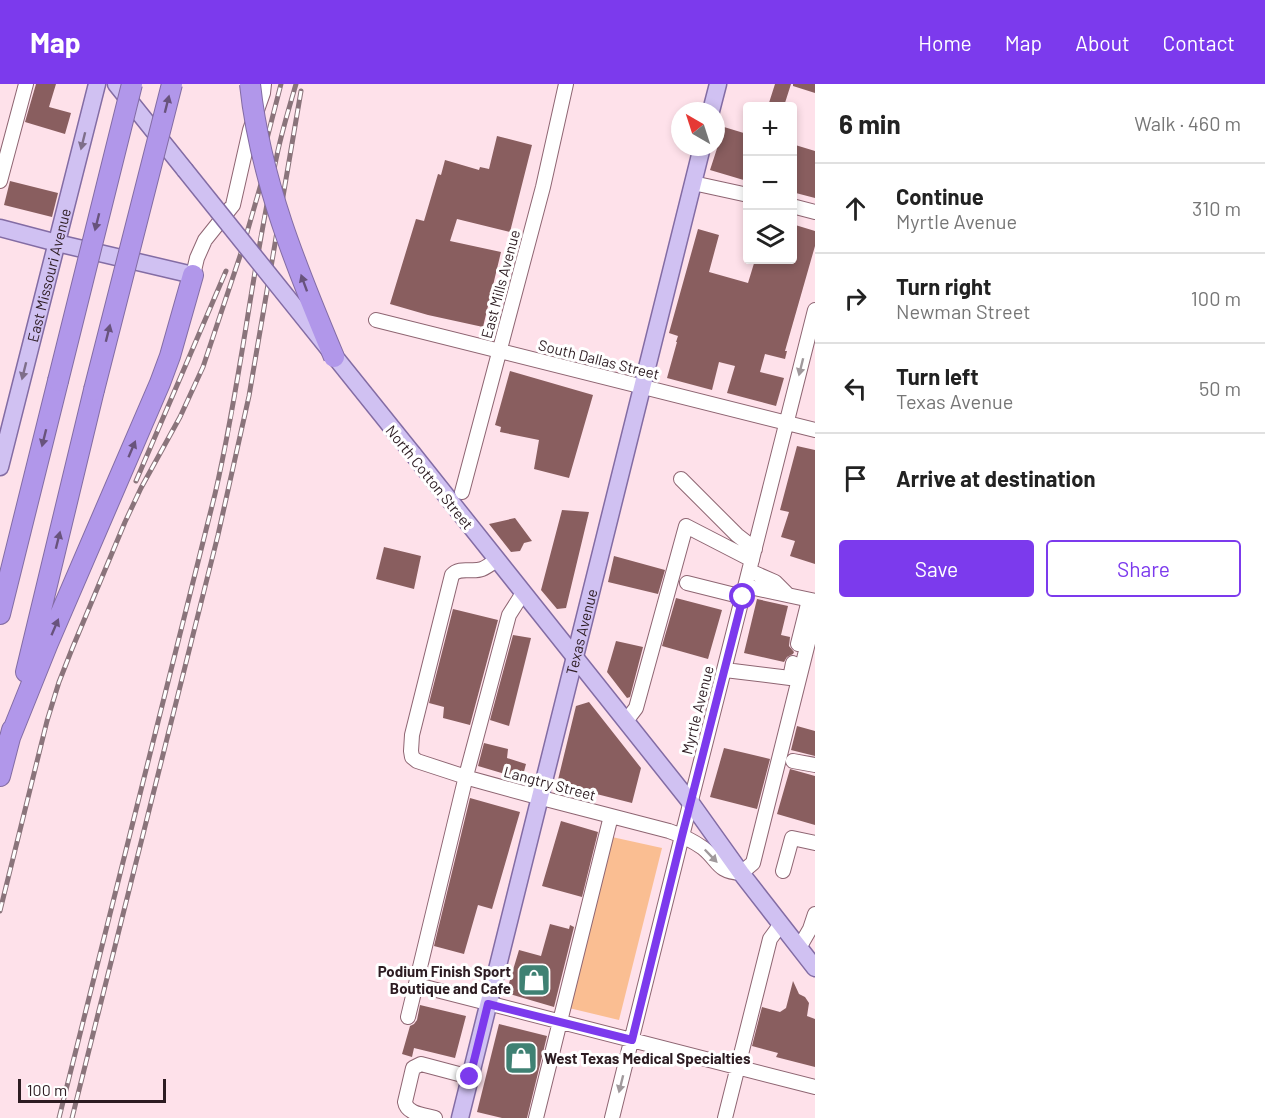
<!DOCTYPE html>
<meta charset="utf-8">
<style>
:root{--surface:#fff;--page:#f6f6f6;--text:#222;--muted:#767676;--line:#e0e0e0;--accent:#7c3aed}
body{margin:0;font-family:Barlow,sans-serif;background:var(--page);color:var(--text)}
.controls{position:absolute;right:18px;top:18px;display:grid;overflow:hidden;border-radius:6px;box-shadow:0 3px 9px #0003}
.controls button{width:54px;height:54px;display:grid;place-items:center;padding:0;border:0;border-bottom:2px solid var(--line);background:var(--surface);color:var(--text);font:30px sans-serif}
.compass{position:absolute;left:671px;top:18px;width:54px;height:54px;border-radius:50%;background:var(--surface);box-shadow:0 3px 9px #0003;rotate:321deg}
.scale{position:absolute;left:18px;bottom:15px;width:148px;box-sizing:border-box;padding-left:6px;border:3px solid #2d1c22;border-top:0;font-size:16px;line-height:21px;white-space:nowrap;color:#2d1c22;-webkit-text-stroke:4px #fff;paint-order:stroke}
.stop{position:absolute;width:18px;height:18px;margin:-14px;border:4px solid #7c3aed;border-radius:50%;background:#fff}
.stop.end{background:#7c3aed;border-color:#fff;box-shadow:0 2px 6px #0008}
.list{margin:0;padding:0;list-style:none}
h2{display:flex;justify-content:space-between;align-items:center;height:78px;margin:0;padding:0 24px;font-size:26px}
h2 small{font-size:20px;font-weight:400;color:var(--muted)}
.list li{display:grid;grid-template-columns:39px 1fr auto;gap:18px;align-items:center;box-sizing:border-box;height:90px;padding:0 24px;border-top:2px solid var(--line)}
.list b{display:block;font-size:22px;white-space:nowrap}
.list p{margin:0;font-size:20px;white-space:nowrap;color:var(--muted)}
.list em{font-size:20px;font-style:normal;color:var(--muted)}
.actions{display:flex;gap:12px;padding:18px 24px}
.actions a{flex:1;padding:14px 0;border:2px solid var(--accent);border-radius:6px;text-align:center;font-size:21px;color:var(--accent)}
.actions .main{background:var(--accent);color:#fff}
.icon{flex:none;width:33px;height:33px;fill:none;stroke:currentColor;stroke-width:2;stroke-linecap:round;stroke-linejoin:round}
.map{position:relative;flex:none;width:815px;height:1034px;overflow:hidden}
header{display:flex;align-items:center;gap:36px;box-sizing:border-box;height:84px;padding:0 30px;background:var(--accent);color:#fff}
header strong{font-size:28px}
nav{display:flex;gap:33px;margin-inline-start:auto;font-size:21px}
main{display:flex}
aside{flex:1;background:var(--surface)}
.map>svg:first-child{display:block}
</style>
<header>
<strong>Map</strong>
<nav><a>Home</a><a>Map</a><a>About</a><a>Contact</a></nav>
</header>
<main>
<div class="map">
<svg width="815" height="1034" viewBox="0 0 815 1034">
<rect width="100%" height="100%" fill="#fee1ea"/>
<path fill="#fabe92" d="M612,753L662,764L619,936L569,924Z"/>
<path fill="#895e5f" d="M36,0H56L49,23L71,29L65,50L25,38Z
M775,0H791L784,22H768Z
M793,0H815V9L793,2Z
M724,43L747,50V97L710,86Z
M497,52L532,61L510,148L457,135L450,157L501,168L483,243L428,231L390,220L416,135L424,137L438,90L441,91L445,76L479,86L480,83L489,85Z
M792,60L815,67V114L792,108Z
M10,97L58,109L52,133L4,121Z
M792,140L815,147V162L785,267H787L785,275L765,270L760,288L784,294L776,322L727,309L735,282L719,278L712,306L667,294L677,258H676L678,252L669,249L698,145L719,151L709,188L748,199L755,176H792Z
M510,287L593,311L569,394L534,385L539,356L500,348L501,343L495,341Z
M797,362L815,366V480L790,472L795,457L781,453L789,428L780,426Z
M562,426L589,428L566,524L557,525L541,506Z
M515,434L532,457L524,459L520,467L511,468L489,440Z
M384,463L421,472L414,505L376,495Z
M614,472L665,486L658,510L608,498Z
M676,514L722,526L708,575L662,562Z
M757,515L788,522L781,551L790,553L789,562L794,568L793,570L787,573L784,578L744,569Z
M453,525L498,536L470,641L443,634L444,623L429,619Z
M513,551L531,554L509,642L490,636Z
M616,557L643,563L630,613L627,614L607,588Z
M589,618L641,684L632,719L557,700L576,622Z
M797,642L815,647V672L791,666Z
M484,659L508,665L507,674L526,680L522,695L478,682Z
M724,664L770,675L757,725L710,713Z
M790,685L815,692V741L777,730Z
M470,714L520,728L492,825L478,821L464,870L434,862Z
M561,737L598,748L582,813L542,802Z
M550,840L569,845L570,841L574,843L554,923L506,909L519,866L541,872Z
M793,897L799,910L805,913L809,919L807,932L815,935V983L776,973L778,969L752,962L762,923L780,928L786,924Z
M420,921L466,932L455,974L414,964L412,973L402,970L410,942L414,940L417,936Z
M499,940L547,952L527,1034H502L477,1028Z"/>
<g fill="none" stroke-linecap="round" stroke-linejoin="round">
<g stroke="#8e6572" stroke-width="16">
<path id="minor" d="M0,97L26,0
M693,99L748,111
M792,122L815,128
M193,191L197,174L205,156L233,121L250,46L263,9L264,0
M376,236L815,346
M681,395L737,451L755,465
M462,408L543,103L566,0
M496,476C492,479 487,483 482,485C472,489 460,482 452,491L412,651L411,667L412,673L417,677L472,695L534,712L669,747C681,751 693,757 703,764C719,777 717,788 741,789L753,779L815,531
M750,487L775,498L788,511
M687,499L743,513
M745,502L815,517
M798,560L809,516
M725,586L790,594L793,579
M626,637L636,624L686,442L752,476
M793,677L815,681
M783,787L792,754L815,759
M799,864L810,845L815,830
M417,901L815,1003
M408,933L466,692L509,531L523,509
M435,1034C424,1031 407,1030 405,1018L413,984L421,980L470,993
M536,1034L611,732
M612,1034L682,752L815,226
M725,1034L770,855L781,840"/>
</g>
<g stroke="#836ca4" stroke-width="19">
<g id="major">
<path d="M116,0L185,86"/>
<path d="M711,27L718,0"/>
<path d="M0,144L57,159L193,191"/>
<path d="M413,370L691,719L741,789L815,884"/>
<path id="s1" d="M0,383L97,0"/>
<path id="s2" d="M460,1034L702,63"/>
</g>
</g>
<g stroke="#836ca4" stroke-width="22">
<path id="highway" d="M0,530L58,297
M26,588L94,306
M9,656L48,559L160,299L170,272L193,191
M0,692L12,646"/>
</g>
<use href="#minor" stroke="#fff" stroke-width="14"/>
<use href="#major" stroke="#d0c1f2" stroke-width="16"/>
<use href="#highway" stroke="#b197ea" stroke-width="20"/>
<g stroke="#8a747b" stroke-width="5">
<path id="rail" d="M260,82L281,0
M136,397L226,187
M0,827L47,637L59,598L72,565L125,438L141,404L180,333L203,283L242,166L269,72
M59,1034L215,410C241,298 252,183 277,71C282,47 289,24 296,0
M72,1034L218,451L249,312L301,7"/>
</g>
<use href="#rail" stroke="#fff" stroke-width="3" stroke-dasharray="9" stroke-linecap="butt"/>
<g stroke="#836ca4" stroke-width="19" stroke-linecap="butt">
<path id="major-bridge" d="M185,86L413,370"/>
</g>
<g stroke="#836ca4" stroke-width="22" stroke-linecap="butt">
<path id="highway-bridge" d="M250,0C260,95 297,185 334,273
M58,297L132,0
M94,306L172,0"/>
</g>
<use href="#major-bridge" stroke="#d0c1f2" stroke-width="16"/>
<use href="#highway-bridge" stroke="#b197ea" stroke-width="20"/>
</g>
<defs><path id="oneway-solid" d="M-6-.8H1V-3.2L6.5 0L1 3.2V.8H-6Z" transform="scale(1.5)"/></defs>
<g fill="#68537c">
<use href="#oneway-solid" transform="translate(167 20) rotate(-76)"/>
<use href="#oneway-solid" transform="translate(97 138) rotate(104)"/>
<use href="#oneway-solid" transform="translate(304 199) rotate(-110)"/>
<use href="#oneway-solid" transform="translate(108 249) rotate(-76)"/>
<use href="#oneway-solid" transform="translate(44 354) rotate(104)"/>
<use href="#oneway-solid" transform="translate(132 365) rotate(-67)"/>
<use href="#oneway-solid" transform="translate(58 456) rotate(-76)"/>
<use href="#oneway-solid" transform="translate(55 543) rotate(-67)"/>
</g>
<g fill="#7e6e8a">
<use href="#oneway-solid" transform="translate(83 57) rotate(104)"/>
<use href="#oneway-solid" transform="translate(24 287) rotate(104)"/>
</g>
<g fill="#a0999c">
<use href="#oneway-solid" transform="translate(801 283) rotate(104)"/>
<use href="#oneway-solid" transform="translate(711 772) rotate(46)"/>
<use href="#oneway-solid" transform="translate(621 1000) rotate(104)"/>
</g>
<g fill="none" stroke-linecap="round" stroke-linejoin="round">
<path stroke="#7c3aed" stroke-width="8" d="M470,993L488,920L632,956L682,752L743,513"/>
</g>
<defs>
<g id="shop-square" transform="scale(1.725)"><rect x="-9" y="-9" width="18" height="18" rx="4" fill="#3f8173" stroke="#fff"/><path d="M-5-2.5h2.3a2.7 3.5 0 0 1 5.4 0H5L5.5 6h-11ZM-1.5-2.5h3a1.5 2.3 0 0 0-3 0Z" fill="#fff"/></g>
</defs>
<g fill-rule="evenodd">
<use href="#shop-square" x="534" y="896"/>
<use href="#shop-square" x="521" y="974"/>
</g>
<g text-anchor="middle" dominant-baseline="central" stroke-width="6" stroke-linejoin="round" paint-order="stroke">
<g font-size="15" fill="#2d1c22" stroke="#fff">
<text stroke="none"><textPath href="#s1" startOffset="198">East Missouri Avenue</textPath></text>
<text transform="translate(500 200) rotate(-75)">East Mills Avenue</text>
<text transform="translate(599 275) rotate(14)">South Dallas Street</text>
<text transform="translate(430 393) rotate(51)">North Cotton Street</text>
<text stroke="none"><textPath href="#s2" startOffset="501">Texas Avenue</textPath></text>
<text transform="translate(697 626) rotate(-76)">Myrtle Avenue</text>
<text transform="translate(550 699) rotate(15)">Langtry Street</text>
</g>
<g font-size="15" font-weight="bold" fill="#2d1c22" stroke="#fff" text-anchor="end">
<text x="511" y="887">Podium Finish Sport<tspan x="511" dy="17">Boutique and Cafe</tspan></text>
<text x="544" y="974" text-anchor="start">West Texas Medical Specialties</text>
</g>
</g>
</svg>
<div class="controls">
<button>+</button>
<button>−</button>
<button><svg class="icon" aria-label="layers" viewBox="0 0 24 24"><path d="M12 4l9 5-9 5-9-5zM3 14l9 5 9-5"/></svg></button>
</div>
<svg class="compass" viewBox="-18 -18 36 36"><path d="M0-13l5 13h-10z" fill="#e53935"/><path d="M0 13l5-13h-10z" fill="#767676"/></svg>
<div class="scale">100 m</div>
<div class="stop" style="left:743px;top:513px"></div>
<div class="stop end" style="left:470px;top:993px"></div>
</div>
<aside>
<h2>6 min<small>Walk · 460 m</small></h2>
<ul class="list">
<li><svg class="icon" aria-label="ahead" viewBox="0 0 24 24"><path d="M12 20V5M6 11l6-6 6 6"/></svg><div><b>Continue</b><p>Myrtle Avenue</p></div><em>310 m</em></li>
<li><svg class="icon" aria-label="right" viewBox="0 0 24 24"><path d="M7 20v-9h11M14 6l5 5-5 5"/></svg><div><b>Turn right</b><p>Newman Street</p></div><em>100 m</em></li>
<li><svg class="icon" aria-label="left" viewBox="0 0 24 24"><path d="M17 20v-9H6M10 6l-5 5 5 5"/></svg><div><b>Turn left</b><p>Texas Avenue</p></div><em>50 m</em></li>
<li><svg class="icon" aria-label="arrive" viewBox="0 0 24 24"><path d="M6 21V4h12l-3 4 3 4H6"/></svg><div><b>Arrive at destination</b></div></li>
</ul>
<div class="actions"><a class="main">Save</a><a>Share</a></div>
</aside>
</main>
